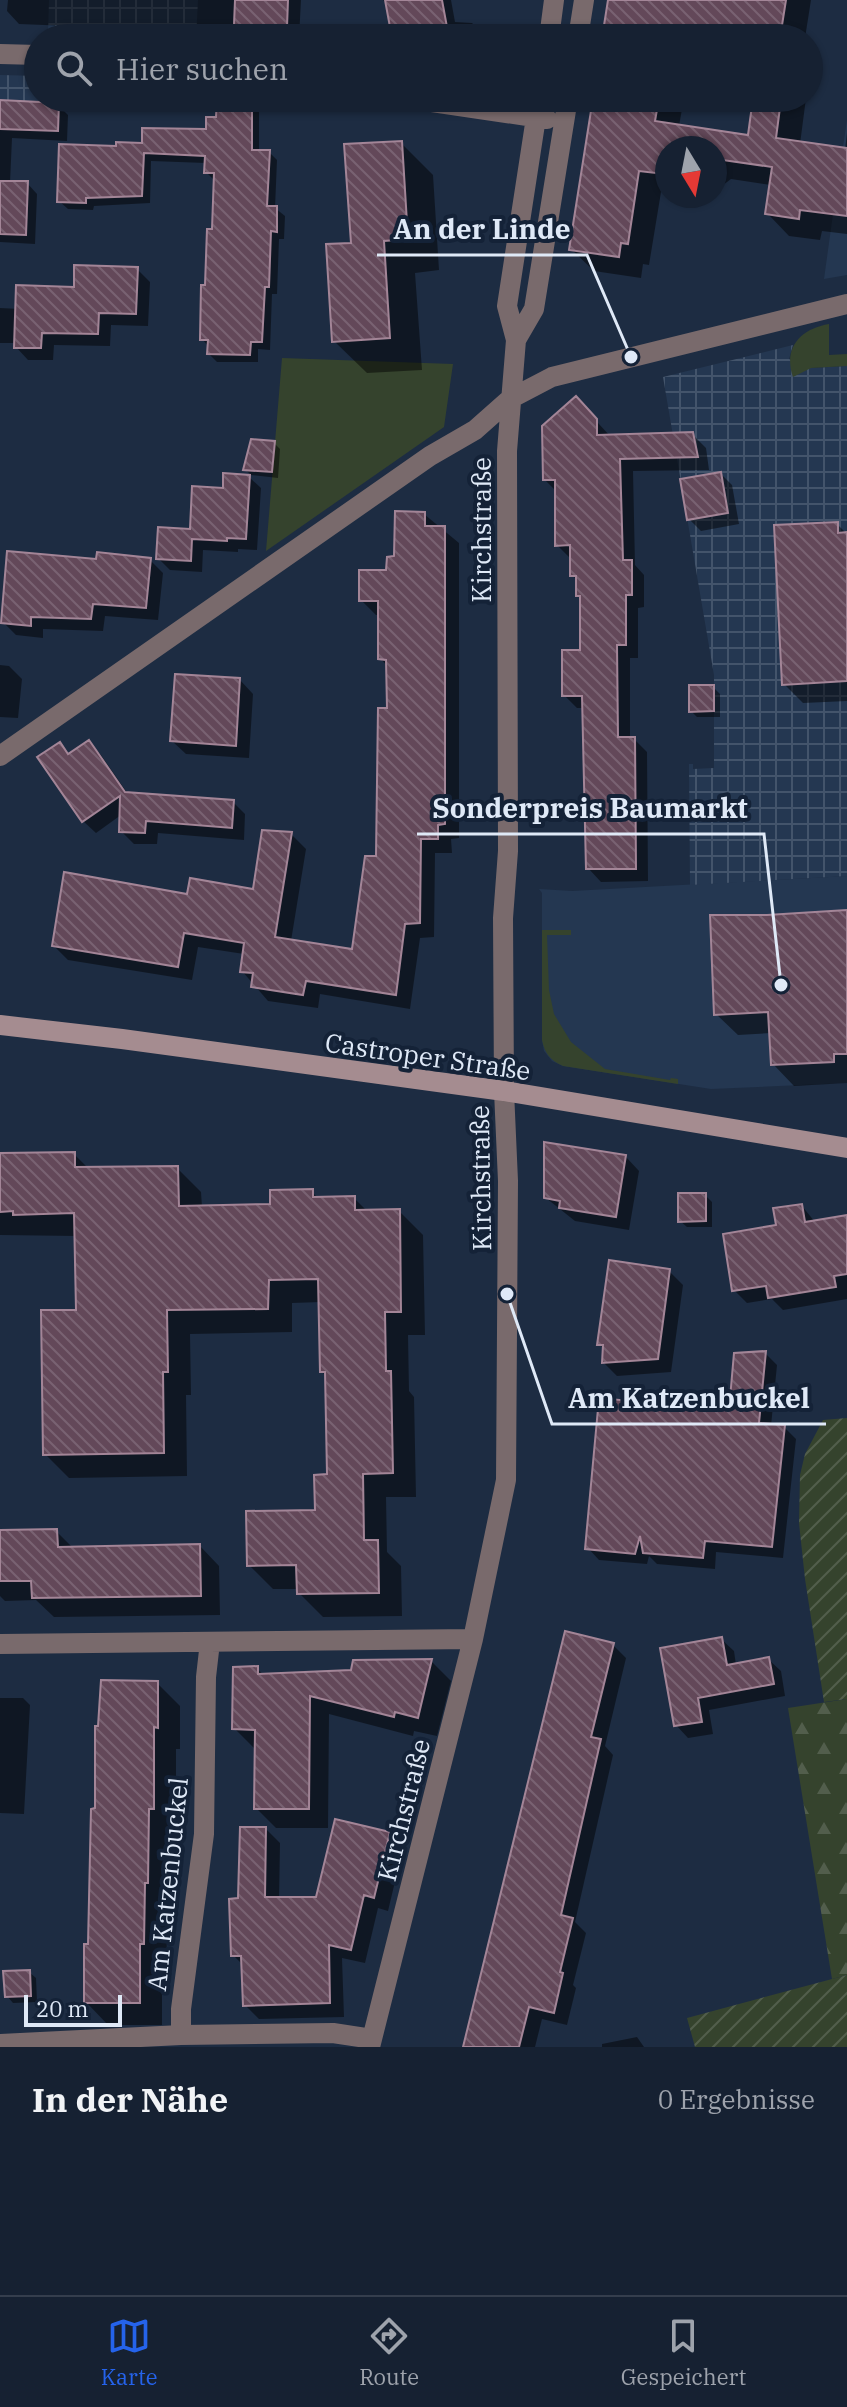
<!DOCTYPE html>
<html lang="de">
<meta charset="utf-8">
<style>
:root{--surface:#162132;--page:#1f293a;--text:#f1f3f6;--muted:#9ea3ac;--line:#353e4d;--accent:#2563eb}
body{margin:0;font-family:"IBM Plex Serif",serif;background:var(--page);color:var(--text)}
.compass{position:absolute;left:655px;top:136px;width:72px;height:72px;border-radius:50%;background:var(--surface);box-shadow:0 2px 6px #0004;rotate:170deg}
.scale{position:absolute;left:24px;bottom:20px;width:98px;box-sizing:border-box;padding-left:8px;border:4px solid #dfe9f7;border-top:0;font-size:22px;line-height:28px;white-space:nowrap;color:#dfe9f7;-webkit-text-stroke:6px #142237;paint-order:stroke}
.list{margin:0;padding:0;list-style:none}
h2{display:flex;justify-content:space-between;align-items:center;height:104px;margin:0;padding:0 32px;font-size:34px}
h2 small{font-size:26px;font-weight:400;color:var(--muted)}
.icon{flex:none;width:44px;height:44px;fill:none;stroke:currentColor;stroke-width:2;stroke-linecap:round;stroke-linejoin:round}
.map{position:relative;flex:none;width:847px;height:2047px;overflow:hidden}
.search{position:absolute;background:var(--surface);box-shadow:0 2px 6px #0004;left:24px;right:24px;top:24px;height:88px;display:flex;align-items:center;gap:20px;box-sizing:border-box;padding:0 28px;border-radius:44px;color:var(--muted);font-size:30px}
.sheet{height:248px;background:var(--surface)}
nav{display:flex;justify-content:space-around;align-items:center;box-sizing:border-box;height:112px;border-top:2px solid var(--line);background:var(--surface);font-size:22px;color:var(--muted)}
nav a{display:grid;justify-items:center;gap:4px}
nav .on{color:var(--accent)}
.map>svg:first-child{display:block}
</style>
<div class="map">
<svg width="847" height="2047" viewBox="0 0 847 2047">
<defs>
<pattern id="industrial-grid" width="8" height="8" patternUnits="userSpaceOnUse" patternTransform="scale(2)"><rect width="8" height="8" fill="#243751"/><path d="M0 4h8M4 0v8" fill="none" stroke="#43546b"/></pattern>
<pattern id="forest-firs" width="22" height="20" patternUnits="userSpaceOnUse" patternTransform="scale(2)"><rect width="22" height="20" fill="#35432d"/><path d="M5 1l3.5 6h-7zM16 11l3.5 6h-7z" fill="#525e4c"/></pattern>
<pattern id="garden-furrows" width="10" height="10" patternUnits="userSpaceOnUse" patternTransform="scale(2)"><rect width="10" height="10" fill="#35432d"/><path d="M-1 1l2-2M0 10L10 0M9 11l2-2" fill="none" stroke="#525e4c"/></pattern>
<pattern id="building-back-hatch" width="6" height="6" patternUnits="userSpaceOnUse" patternTransform="scale(2)"><rect width="6" height="6" fill="#634859"/><path d="M-1 5l2 2M0 0l6 6M5-1l2 2" fill="none" stroke="#796272"/></pattern>
</defs>
<rect width="100%" height="100%" fill="#1d2c42"/>
<path fill="#243751" d="M847,120V275L824,279L833,214Z
M847,876V1083L711,1089L563,1066L552,1061L544,1051L542,1040V893L539,889L572,891Z"/>
<path fill="url(#industrial-grid)" d="M49,0H198L196,38H107L48,35Z
M0,75L38,76V98H59L58,131L0,129Z
M793,345L789,359L811,368L847,366V876L690,885L689,764H693V769L714,768V675L663,377Z"/>
<path fill="#35432d" d="M829,324V355L847,354V366L811,368L793,377C783,348 800,329 829,324Z
M282,358L453,364L444,427L266,551Z
M542,930H571V935H547L549,990L554,1014L571,1042L605,1069L670,1080L671,1078L678,1079V1084L563,1066C550,1060 545,1054 542,1040Z"/>
<path fill="url(#forest-firs)" d="M847,1699V1975L832,1979L788,1708Z"/>
<path fill="url(#garden-furrows)" d="M847,1418V1699L824,1702L805,1579L799,1523L800,1475L805,1454L823,1420Z
M847,1975V2047H695L687,2018Z"/>
<path fill="#0007" d="M8,0H301L299,38L248,37L244,33L19,24L7,11Z
M383,0H451L455,22L472,23L487,38H394L388,5Z
M610,0H811L805,38H604Z
M809,46L818,55L815,80L809,79Z
M219,98H251L259,106V152H269L277,160L275,208L285,216L284,239H279L277,294H272L270,350L258,349V362H217L209,354V347L202,339L214,231V180L206,172V163L151,161L150,203L94,206L93,210L68,209L59,201L118,148L208,131L218,119Z
M595,98H684L679,126L750,137L755,98H806L800,144L845,150L847,133V234L822,231L820,240L789,236L767,213L771,185L731,179L715,191V148H667V193L661,192L649,265L643,264L641,278L594,271L571,249Z
M0,102L58,105L68,115L67,141L12,138L10,183H27L37,194L35,244L0,242Z
M401,143L433,175L439,270L415,273L422,370L367,373L334,341L353,245Z
M137,269L150,282L148,326L111,325L110,346L54,345L53,360H28L16,347V343H0V308L41,310L76,289Z
M576,399L610,436L692,434L706,448L709,470L633,471L635,565L644,575V607L638,608V658H630V739H634L647,752L648,881L601,882L588,868L585,708H577L564,695L582,652V599L578,595V581L572,575L570,558L557,545V492L545,480Z
M274,443L280,449L278,478L251,475L245,469Z
M721,474L732,485L739,524L701,531L689,519Z
M249,477L261,488L257,550L238,549V552L203,550L202,572L170,570L158,558L192,531L225,490Z
M424,514L459,543V838L451,839L452,853H435L434,937L420,938L410,1009L320,994L318,1008L268,1001L242,971L244,954L198,947L192,980L68,960L54,946L189,896L255,891L291,834L306,849L291,941L354,951L378,858L389,710L388,667L380,658V615H376L361,600L388,572Z
M837,524L847,534V701L803,703L784,684Z
M150,560L163,573L158,620L105,616L103,631L43,629V638L16,635L3,622L98,561Z
M0,665L9,666L22,679L18,718L0,717Z
M240,680L253,694L249,758L186,754L172,741Z
M713,687L720,694V717H697L691,711Z
M88,742L101,755L128,794L233,802L245,814L244,840L158,833L157,844H134L121,831V815L96,833L83,821L59,745L70,755Z
M847,912V1083L794,1086L773,1064L771,1033L738,1035L716,1014L767,917Z
M74,1154L89,1169L177,1168L201,1192L202,1207L272,1206L312,1192L319,1199L354,1198L367,1211H399L423,1235L425,1335H408L409,1391L414,1397L416,1497H386L387,1552L401,1566L402,1616L323,1617L299,1593V1589H273L249,1565L317,1512L329,1476L327,1377L322,1372L321,1302L292,1303V1332L190,1334L191,1395H186L187,1476L69,1478L45,1454L78,1312L77,1236L0,1235V1155Z
M626,1157L639,1171L629,1230L575,1221L546,1198Z
M705,1195L712,1202V1227H687L680,1221Z
M802,1206L815,1222L847,1217V1299L783,1310L772,1299L747,1303L734,1290L778,1227Z
M669,1271L683,1285L671,1372L617,1376L604,1363L605,1350L599,1344Z
M765,1353L777,1365L771,1426L784,1427L796,1439L783,1558L716,1552L715,1569L657,1564L649,1556L647,1564L599,1560L588,1548L731,1412Z
M56,1531L74,1549L200,1546L219,1566L220,1615L54,1617L36,1600L5,1601L0,1596V1532Z
M721,1639L734,1651L736,1665L768,1659L781,1671L785,1696L709,1710L713,1734L688,1738L676,1725Z
M613,1645L626,1658L605,1746L613,1755L575,1922L586,1933L573,1985L576,1988L567,2025L542,2019L535,2047H465Z
M431,1661L451,1681L437,1736L414,1731L413,1736L329,1714L328,1828H276L256,1808L257,1748H254L234,1728L257,1668L264,1676L352,1672Z
M157,1683L180,1706V1749H176V1830L171,1831L166,1966H162V2025H108L86,2002L97,1810Z
M0,1698H23L30,1705L24,1814L0,1813Z
M266,1829L280,1843L279,1901L318,1899L389,1834L403,1848L388,1911L378,1908L365,1963L342,1958L344,2017L259,2019L245,2005L244,1966L233,1955L240,1900Z
M29,1972L36,1978L37,2002L13,2003L7,1996Z
M637,2037L644,2047H602V2044Z"/>
<path fill="url(#building-back-hatch)" stroke="#a38597" stroke-width="2" d="M235,0H288L287,27L234,25Z
M385,0H442L449,38H392Z
M608,0H786L780,38H602Z
M217,98H252V150H270L267,206H277V232L271,231L269,287H265L262,342H251L250,355L207,354L208,340H200L201,285H205L207,229H212L214,173H204L205,156L144,153L142,196L86,198V203L57,202L59,144L116,146V142L142,143V128L206,129V117H216Z
M593,98H659L655,121L748,135L753,98L781,100L776,138L847,148V216L800,210L799,219L765,214L772,167L715,159V148H667L664,174L639,171L628,244L621,243L619,257L569,250Z
M0,100L59,103L58,131L0,129Z
M402,141L408,239L384,241L390,338L332,342L326,244L351,243L344,144Z
M0,181H28L26,235L0,234Z
M74,265L138,267L136,314L99,313L98,334L42,333L41,348H14L16,285L74,287Z
M576,396L597,419V435L693,432L698,457L620,459L623,560H632V595H626V645H617L618,737H635L636,869H586L582,696H562V650H580V596H576V576H570V545L555,546V480H543L542,426Z
M251,439L275,441L272,472L243,470Z
M721,472L728,513L687,520L680,479Z
M223,473L250,475L246,539L227,538V541L192,539L191,561L156,559L158,527L190,529L192,486L223,488Z
M395,511L425,512V526H445V824L438,825V839H421L420,923L405,924L396,995L306,981L303,995L251,987L253,973L240,972L244,943L184,933L178,967L52,946L64,872L187,894L190,878L253,889L262,830L292,832L275,937L352,949L365,856H376L378,708H387L386,660L378,659V601H359V570H386L387,557L394,556Z
M838,522V533L847,532V681L782,685L774,525Z
M7,551L96,559L97,552L151,558L146,608L93,604L91,619L31,617V626L1,623Z
M175,674L240,678L236,746L170,741Z
M689,685H714V711L689,712Z
M89,740L125,792L234,800L232,828L146,821L145,833L119,832L120,796L82,822L37,757L60,742L68,754Z
M847,910V1054H834V1062L771,1065L768,1012L714,1015L710,915H767Z
M544,1142L626,1155L616,1217L559,1208L560,1201L544,1198Z
M75,1152V1167L178,1166L179,1206L270,1204V1190L313,1189V1197L355,1196V1210L400,1209L401,1312H385L386,1371H391L393,1473L363,1474L364,1540H378L379,1593L297,1594L296,1565L247,1566L246,1511L315,1510L314,1475L327,1474L325,1372H320L318,1279L269,1280L268,1309L167,1310L168,1372H163L164,1453L43,1455L41,1310H76L74,1213L13,1215V1211L0,1212V1153Z
M678,1193H706V1221L678,1222Z
M802,1204L805,1222L847,1215V1274L834,1276L836,1287L768,1298L766,1286L732,1291L723,1234L776,1225L773,1208Z
M609,1260L670,1269L658,1359L602,1363L603,1345H597Z
M766,1351L759,1423L785,1425L772,1547L705,1541L703,1558L643,1553L640,1536L635,1554L585,1549L599,1398L729,1410L734,1353Z
M57,1529L58,1547L200,1544L201,1596L32,1598L31,1581H0V1530Z
M565,1631L614,1643L591,1737L601,1739L561,1915L573,1918L560,1972L563,1973L554,2013L529,2007L519,2047H463Z
M722,1637L727,1665L769,1657L774,1684L698,1698L702,1722L674,1726L660,1648Z
M432,1659L418,1718L395,1712L394,1717L310,1696L309,1809H254L255,1730L232,1729L233,1667L258,1666V1674L351,1670L353,1660Z
M101,1680L158,1681V1728L154,1727V1809H149L148,1883H145L144,1944H140V2003H84V1944H88L91,1809L95,1808V1726H98Z
M335,1819L390,1832L374,1898L364,1895L351,1950L329,1945L330,2003L243,2006L241,1956H231L229,1899L238,1898L240,1827H266L265,1897H316Z
M30,1970L31,1996L5,1997L3,1971Z"/>
<g fill="none" stroke-linecap="round" stroke-linejoin="round">
<path stroke="#796a6c" stroke-width="20" d="M549,38L554,0
M578,38L584,0
M0,54L38,55
M405,98L547,119
M516,340L534,309L568,98
M0,756L430,456L475,430L510,399L552,377L847,304
M0,1644L473,1639
M181,2035V2009L204,1834L206,1677L210,1642
M0,2044L181,2035L333,2033L372,2039
M370,2047L473,1639L506,1480L508,1181L504,1091L503,918L508,851L507,451L516,340L507,306L539,98"/>
<path stroke="#a58c90" stroke-width="20" d="M0,1025L122,1039L504,1091L847,1148"/>
</g>
<g text-anchor="middle" dominant-baseline="central" stroke-width="8" stroke-linejoin="round" paint-order="stroke">
<g font-size="26" fill="#dfe9f7" stroke="#142237">
<text transform="translate(481 530) rotate(-90)">Kirchstraße</text>
<text transform="translate(428 1056) rotate(8)">Castroper Straße</text>
<text transform="translate(480 1178) rotate(-91)">Kirchstraße</text>
<text transform="translate(403 1810) rotate(-76)">Kirchstraße</text>
<text transform="translate(167 1884) rotate(-84)">Am Katzenbuckel</text>
</g>
</g>
<path fill="none" stroke="#dfe9f7" stroke-width="3" d="M631 357L587 255H377M781 985L764 834H417M507 1294L552 1424H826"/>
<g fill="#dfe9f7" stroke="#142237" stroke-width="3">
<circle cx="631" cy="357" r="8"/>
<circle cx="781" cy="985" r="8"/>
<circle cx="507" cy="1294" r="8"/>
</g>
<g font-size="28" text-anchor="middle" font-weight="bold" fill="#dfe9f7" stroke="#142237" stroke-width="8" stroke-linejoin="round" paint-order="stroke">
<text x="482" y="239">An der Linde</text>
<text x="590" y="818">Sonderpreis Baumarkt</text>
<text x="689" y="1408">Am Katzenbuckel</text>
</g>
</svg>
<svg class="compass" viewBox="-18 -18 36 36"><path d="M0-13l5 13h-10z" fill="#e53935"/><path d="M0 13l5-13h-10z" fill="#9ea3ac"/></svg>
<div class="scale">20 m</div>
<div class="search"><svg class="icon" aria-label="search" viewBox="0 0 24 24"><circle cx="10" cy="10" r="6"/><path d="M15 15l6 6"/></svg>Hier suchen</div>
</div>
<section class="sheet">
<h2>In der Nähe<small>0 Ergebnisse</small></h2>
<ul class="list">
</ul>
</section>
<nav>
<a class="on"><svg class="icon" aria-label="map" viewBox="0 0 24 24"><path d="M3 6l6-2 6 2 6-2v14l-6 2-6-2-6 2zM9 4v14M15 6v14"/></svg>Karte</a>
<a><svg class="icon" aria-label="directions" viewBox="0 0 24 24"><path d="M12 3l9 9-9 9-9-9zM9 14v-3h6M13 9l2 2-2 2"/></svg>Route</a>
<a><svg class="icon" aria-label="saved" viewBox="0 0 24 24"><path d="M7 4h10v16l-5-4-5 4z"/></svg>Gespeichert</a>
</nav>
